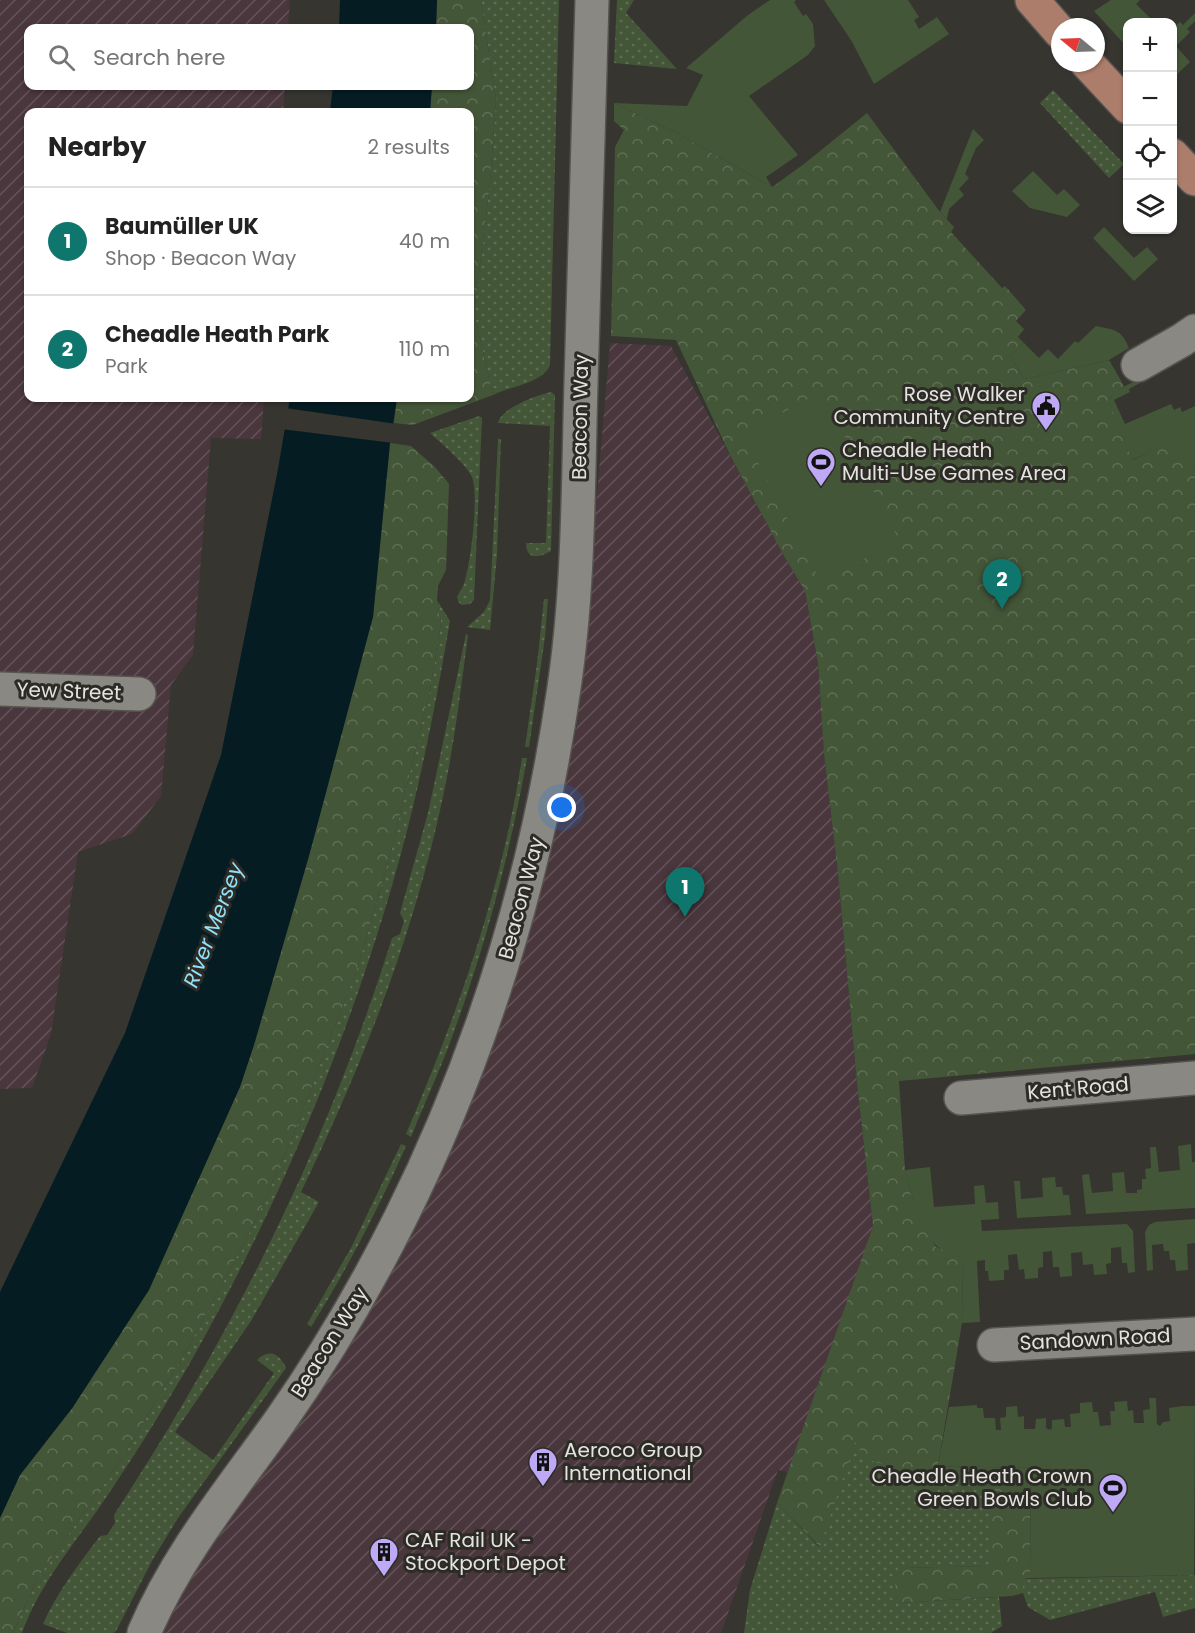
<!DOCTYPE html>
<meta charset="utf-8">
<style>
:root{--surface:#fff;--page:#f2f2f2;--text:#222;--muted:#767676;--line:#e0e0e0;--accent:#0f766e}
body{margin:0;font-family:Poppins,sans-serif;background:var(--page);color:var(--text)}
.controls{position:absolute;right:18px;top:18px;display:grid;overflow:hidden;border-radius:12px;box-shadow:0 2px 4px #0004}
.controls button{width:54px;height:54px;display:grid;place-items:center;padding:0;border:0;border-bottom:2px solid var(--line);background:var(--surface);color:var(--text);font:30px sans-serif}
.compass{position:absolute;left:1051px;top:18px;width:54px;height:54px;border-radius:50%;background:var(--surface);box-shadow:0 2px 4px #0004;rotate:289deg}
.you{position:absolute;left:562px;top:808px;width:21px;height:21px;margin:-15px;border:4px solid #fff;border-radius:50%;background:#1a73e8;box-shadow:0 0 0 9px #1a73e833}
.badge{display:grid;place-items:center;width:39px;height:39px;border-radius:50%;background:var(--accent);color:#fff;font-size:20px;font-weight:700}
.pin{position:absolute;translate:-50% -50px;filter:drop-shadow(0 2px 3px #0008)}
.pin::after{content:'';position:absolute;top:32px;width:21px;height:18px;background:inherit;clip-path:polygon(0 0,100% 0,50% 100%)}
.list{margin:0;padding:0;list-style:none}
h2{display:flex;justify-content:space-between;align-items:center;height:78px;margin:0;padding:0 24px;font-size:26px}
h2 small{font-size:20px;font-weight:400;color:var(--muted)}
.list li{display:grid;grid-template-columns:39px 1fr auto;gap:18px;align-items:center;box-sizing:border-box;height:108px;padding:0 24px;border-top:2px solid var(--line)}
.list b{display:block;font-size:22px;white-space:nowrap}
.list p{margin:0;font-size:20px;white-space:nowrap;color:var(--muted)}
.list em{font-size:20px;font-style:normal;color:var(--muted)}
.icon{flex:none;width:33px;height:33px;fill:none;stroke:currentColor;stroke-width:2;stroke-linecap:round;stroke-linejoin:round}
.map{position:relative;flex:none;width:1195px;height:1633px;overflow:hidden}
.search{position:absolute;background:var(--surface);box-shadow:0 2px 4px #0004;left:24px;top:24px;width:450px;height:66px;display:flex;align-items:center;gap:15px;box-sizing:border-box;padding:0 21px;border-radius:12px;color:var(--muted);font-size:22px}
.panel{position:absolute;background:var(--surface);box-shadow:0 2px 4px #0004;left:24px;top:108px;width:450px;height:294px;border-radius:12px}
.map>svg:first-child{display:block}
</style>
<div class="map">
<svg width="1195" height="1633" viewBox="0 0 1195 1633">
<defs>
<pattern id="industrial-furrows" width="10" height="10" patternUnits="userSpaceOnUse" patternTransform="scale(1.5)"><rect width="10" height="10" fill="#4a363d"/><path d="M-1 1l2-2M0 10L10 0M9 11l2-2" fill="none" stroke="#645359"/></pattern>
<pattern id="grass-dots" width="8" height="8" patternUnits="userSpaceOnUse" patternTransform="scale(1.5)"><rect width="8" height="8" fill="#445638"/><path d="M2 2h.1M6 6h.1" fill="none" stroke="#5f6e54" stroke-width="1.8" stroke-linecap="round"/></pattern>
<pattern id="forest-crowns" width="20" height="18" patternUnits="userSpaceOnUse" patternTransform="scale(1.5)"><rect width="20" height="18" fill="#445638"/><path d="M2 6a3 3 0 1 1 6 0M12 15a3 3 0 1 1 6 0" fill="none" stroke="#5f6e54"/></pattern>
</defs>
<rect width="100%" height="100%" fill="#363530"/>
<path fill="url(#industrial-furrows)" d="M0,0H290L288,28H28V86H285L283,112H28V398H264L261,439L211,438L193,655L171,685L161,796L132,834L78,852L51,1034L32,1088L0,1089Z
M610,343L671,346L784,556L805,591L818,663L824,754L838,873L857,1083L873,1226L866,1249L788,1472L778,1470L721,1633H160L210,1546L435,1181L522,959L577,726Z"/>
<path fill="url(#grass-dots)" d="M481,0H559L550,365C542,384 510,386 493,395L474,313L490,184L496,100Z
M617,0H634L626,13L677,69L614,63Z
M1053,90L1124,164L1109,178L1040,103Z
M551,392L555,395L551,551C539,558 526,560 526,543H546L550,426L498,423C501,408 537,395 551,392Z
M479,416L482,418L474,600L470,604L462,605L459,603L457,597C460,591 464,586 465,580C471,561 479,495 472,477C466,464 441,443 430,433Z
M498,439H501L497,555L490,630L467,627L484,612L490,600Z
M544,599H548L545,637L529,747H525L537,664Z
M437,600L450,621C437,698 422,775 402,850C355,1024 283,1197 195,1354C166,1405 134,1457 101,1505C71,1548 40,1584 22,1633H13L37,1579L126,1452L190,1344L254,1224L292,1138L358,966L390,855L430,690L441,623Z
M466,634L468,635C461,687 455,740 444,792C415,932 363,1064 301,1192L319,1202L251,1321L175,1432L213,1460L274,1373L257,1360C269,1348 280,1354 286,1368L178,1518L153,1559L116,1631L113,1633H67L43,1624C57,1592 79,1564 100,1536L107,1535L115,1523L114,1515C232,1335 328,1143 392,938L400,934L404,921L400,913L428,813Z
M522,758H527C511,848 488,937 457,1023C444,1062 426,1099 411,1137L406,1134C458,1013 502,888 522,758Z
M401,1144L406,1146C379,1208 347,1269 311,1327L307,1324L352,1246Z
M855,1441L954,1484L991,1486V1566L898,1568L897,1603L999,1597L1002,1626L991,1633H744L750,1590L777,1503L819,1547Z
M1195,1575V1608L1163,1617L1155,1592L1050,1620L1028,1607L1023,1593V1579Z"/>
<path fill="url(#forest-crowns)" d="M437,0H481L496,100L490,184L474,313L493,395L413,425L394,423L397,398H470V112H430L432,86H470V28H436Z
M614,103L675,132L772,187L804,164L867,113L940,212L954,227L951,232L1002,288L1005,286L1026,310L1016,321L1024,329L1018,337L1024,343L1010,356L1024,379L1109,360L1124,386L1110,398L1133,460L1174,440L1189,468L1195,465V1054L899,1081L905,1170L912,1198L924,1226L936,1247L963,1257L962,1323L938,1466L1031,1468L1030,1578L1023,1579V1593L1012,1596L897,1603L894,1593L898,1568L991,1566V1486L954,1484L868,1460L855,1442L820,1547L777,1503L873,1226L857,1083L838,873L824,754L818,663L805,591L784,556L730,455L676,340L611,336L615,147L624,130L614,121Z
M390,443L411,446L435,467L449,484L446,570L438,586L437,600L441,623L430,690L390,855L358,966L292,1138L254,1224L190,1344L126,1452L37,1579L13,1633H0V1518L20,1475L73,1407L373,617Z"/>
<path fill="#445638" d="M770,0H796L794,2L803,16L806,14L813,24L815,46L808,55L749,96L798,155L766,177L772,187L675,132L614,103L687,106L703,75L686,68L748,15Z
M824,0H908L919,17L914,20L919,29L937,17L949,34L874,84L851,40Z
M1111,0H1140L1136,4L1154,22H1128L1127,47L1094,11Z
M1195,13V21L1187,29L1190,32L1176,46L1190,62L1173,78V28L1180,22L1183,25Z
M973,129L984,140L976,148L965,174L969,178L959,189L964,195L949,209L947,219L940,212Z
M1033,171L1057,195L1064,189L1080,205L1067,217L1030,208L1012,191Z
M1104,227L1134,258L1147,247L1158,259L1134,281L1093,238Z
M1096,326C1115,330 1121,329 1129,348L1109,360L1024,379L1010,356L1024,343L1039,358L1048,349L1058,359L1075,341L1078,343Z
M1140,379L1142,382L1129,389L1130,392L1114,400L1125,424L1171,404L1174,410L1180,407L1182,412L1195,406V465L1189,469L1174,441L1132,460L1109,402C1113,390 1129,384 1140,379Z
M821,392L899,540L821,582L743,434Z
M1191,1144L1192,1162H1195V1208L1086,1214L1082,1175L1089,1174L1092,1193L1113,1191L1112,1173L1124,1172L1126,1193H1137V1190L1142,1189V1179H1146L1145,1169L1151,1168L1150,1147H1156L1159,1172L1180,1170L1178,1146Z
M930,1167L934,1207L975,1204L974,1186L984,1185L986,1203L998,1202L999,1219L981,1220L982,1231L1127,1224L1133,1231L1135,1272L1128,1273L1127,1263H1122L1121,1247L1111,1248V1263L1106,1264L1107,1274L1094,1275L1093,1264L1083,1265L1082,1252L1071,1253L1072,1276L1060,1277L1059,1267H1053L1052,1251L1043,1252V1267L1038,1268V1278L1025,1279L1024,1269L1019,1270L1017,1254L1008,1255L1009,1270H1004V1280L989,1281L988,1271H985V1260L977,1261L980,1322L962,1323L963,1257C923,1255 913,1201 905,1170Z
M1055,1177L1056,1187H1062L1063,1195H1069L1071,1215L1017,1218L1014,1181H1020L1021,1199L1043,1197L1042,1178Z
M1195,1219V1243L1187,1244L1188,1270L1176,1271L1175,1260H1170L1169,1251H1164L1163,1244L1152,1245L1153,1270L1147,1271L1145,1232L1149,1225L1155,1222Z
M1149,1398H1156L1157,1424L1160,1426L1163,1422L1170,1421L1169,1408L1182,1406H1195L1194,1575L1030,1578L1031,1468L938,1466L949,1407L977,1405V1408H983L984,1418H995L996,1430H1001L1000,1418L1006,1417V1407L1017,1406L1018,1417L1024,1416V1429H1035L1036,1419L1046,1418V1428L1050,1430L1052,1428V1420L1064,1419L1065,1427H1071L1070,1414L1080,1413V1403L1092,1402L1093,1412H1098L1100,1426L1111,1425L1110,1411H1115L1114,1402L1127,1401L1128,1411L1133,1410L1134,1423H1144L1143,1410L1150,1409Z"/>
<path fill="#051c23" d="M340,0H437L436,28H339Z
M333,86H432L430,112H330Z
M290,398H397L390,443L373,617L309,856L254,1045L240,1087L149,1290L73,1407L20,1475L0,1518V1292L125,1033L221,755L278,469Z"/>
<path fill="#363530" d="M285,408L397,424L393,443L281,429Z"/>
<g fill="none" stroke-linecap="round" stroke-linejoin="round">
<g stroke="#555450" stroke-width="36">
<path id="minor" d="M1138,365L1182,340L1195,331
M0,689L139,694
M961,1098L1195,1078
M994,1345L1195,1334
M144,1633C177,1555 231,1490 280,1421C325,1357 365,1289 400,1219C485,1049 537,875 564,688C579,587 578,485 581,383C584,256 588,128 592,0"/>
</g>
<g stroke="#555450" stroke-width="36">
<path id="major" d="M1032,0L1060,32
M1087,63L1128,107
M1172,155L1195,179"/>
</g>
<use href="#minor" stroke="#8a8883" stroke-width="33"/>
<use href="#major" stroke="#ad7d6c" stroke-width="33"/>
</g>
<defs>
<g id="civic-pin" transform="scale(1.5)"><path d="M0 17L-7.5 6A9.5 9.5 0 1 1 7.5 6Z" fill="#bda9f5" stroke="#2c2b26"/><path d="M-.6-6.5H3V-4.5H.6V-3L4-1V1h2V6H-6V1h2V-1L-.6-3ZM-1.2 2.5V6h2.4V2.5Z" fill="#111"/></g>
<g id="stadium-pin" transform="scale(1.5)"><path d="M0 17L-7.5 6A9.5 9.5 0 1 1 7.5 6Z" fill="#bda9f5" stroke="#2c2b26"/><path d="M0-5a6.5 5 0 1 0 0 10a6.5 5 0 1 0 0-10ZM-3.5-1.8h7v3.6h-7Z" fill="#111"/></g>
<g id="building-pin" transform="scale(1.5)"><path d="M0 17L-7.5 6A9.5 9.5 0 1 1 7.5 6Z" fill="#bda9f5" stroke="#2c2b26"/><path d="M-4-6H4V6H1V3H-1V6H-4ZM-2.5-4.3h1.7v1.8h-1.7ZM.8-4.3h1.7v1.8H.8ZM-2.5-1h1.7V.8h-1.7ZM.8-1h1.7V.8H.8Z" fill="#111"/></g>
</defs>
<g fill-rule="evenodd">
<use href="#civic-pin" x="1046" y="406"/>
<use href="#stadium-pin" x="821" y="462"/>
<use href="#building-pin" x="543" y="1462"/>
<use href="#stadium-pin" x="1113" y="1488"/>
<use href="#building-pin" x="384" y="1552"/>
</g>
<g text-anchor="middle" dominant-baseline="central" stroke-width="6" stroke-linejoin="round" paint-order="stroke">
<g font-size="20" fill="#e4e3e0" stroke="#2c2b26" text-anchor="start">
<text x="1025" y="394" text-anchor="end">Rose Walker<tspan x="1025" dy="23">Community Centre</tspan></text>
<text x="842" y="450">Cheadle Heath<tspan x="842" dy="23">Multi-Use Games Area</tspan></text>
<text x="564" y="1450">Aeroco Group<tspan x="564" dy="23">International</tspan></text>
<text x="1092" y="1476" text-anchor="end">Cheadle Heath Crown<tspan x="1092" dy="23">Green Bowls Club</tspan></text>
<text x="405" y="1540">CAF Rail UK -<tspan x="405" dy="23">Stockport Depot</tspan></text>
</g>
<g font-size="20" fill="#e4e3e0" stroke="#2c2b26">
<text transform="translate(580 417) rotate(-89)">Beacon Way</text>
<text transform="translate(69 691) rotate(2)">Yew Street</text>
<text transform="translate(521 898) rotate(-75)">Beacon Way</text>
<text transform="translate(1078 1088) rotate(-5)">Kent Road</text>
<text transform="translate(1095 1339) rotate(-3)">Sandown Road</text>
<text transform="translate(329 1342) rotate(-58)">Beacon Way</text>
</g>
<g font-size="21" font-style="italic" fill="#90e1fa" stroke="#2c2b26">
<text transform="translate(213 925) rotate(-69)">River Mersey</text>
</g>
</g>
</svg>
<div class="controls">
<button>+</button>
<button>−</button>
<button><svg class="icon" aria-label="locate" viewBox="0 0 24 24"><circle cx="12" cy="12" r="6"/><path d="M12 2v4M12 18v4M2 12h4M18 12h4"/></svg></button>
<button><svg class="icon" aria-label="layers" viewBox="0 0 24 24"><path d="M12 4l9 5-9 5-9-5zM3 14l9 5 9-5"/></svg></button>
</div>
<svg class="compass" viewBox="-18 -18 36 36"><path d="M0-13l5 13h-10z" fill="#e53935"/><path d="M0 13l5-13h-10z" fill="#767676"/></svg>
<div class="you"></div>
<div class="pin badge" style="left:685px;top:917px">1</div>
<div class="pin badge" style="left:1002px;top:609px">2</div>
<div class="search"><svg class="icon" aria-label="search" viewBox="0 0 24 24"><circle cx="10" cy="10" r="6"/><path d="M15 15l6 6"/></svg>Search here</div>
<section class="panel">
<h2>Nearby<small>2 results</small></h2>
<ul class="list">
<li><span class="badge">1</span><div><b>Baumüller UK</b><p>Shop · Beacon Way</p></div><em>40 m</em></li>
<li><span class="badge">2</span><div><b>Cheadle Heath Park</b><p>Park</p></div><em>110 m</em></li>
</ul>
</section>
</div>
